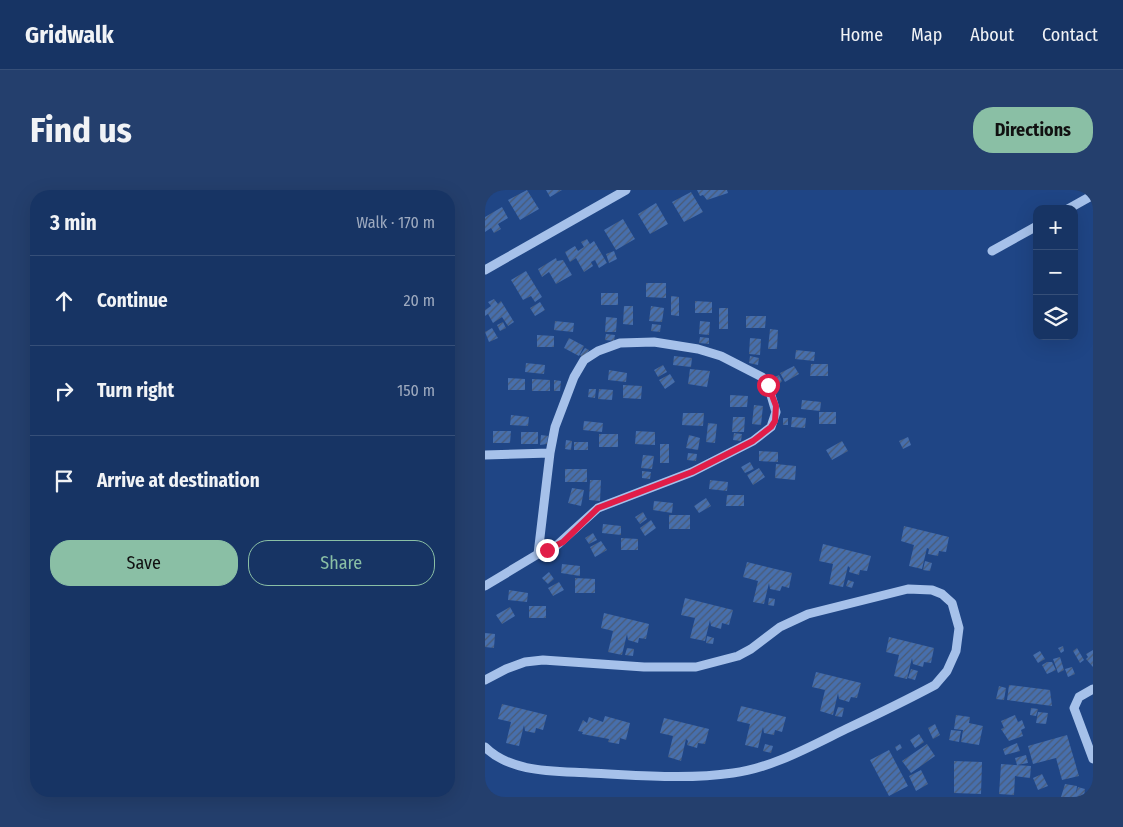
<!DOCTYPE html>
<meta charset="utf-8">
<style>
:root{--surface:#173464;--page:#243f6d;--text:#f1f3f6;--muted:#9eaabf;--line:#364f78;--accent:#8abfa5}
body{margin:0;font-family:"Fira Sans Condensed",sans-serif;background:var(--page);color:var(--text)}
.controls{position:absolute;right:15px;top:15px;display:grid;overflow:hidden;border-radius:10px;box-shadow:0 5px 20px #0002}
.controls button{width:45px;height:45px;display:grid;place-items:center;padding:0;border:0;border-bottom:1px solid var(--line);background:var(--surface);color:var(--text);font:25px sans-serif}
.stop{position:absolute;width:15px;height:15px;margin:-11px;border:4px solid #e11d48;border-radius:50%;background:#fff}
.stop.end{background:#e11d48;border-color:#fff;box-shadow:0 1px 5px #0008}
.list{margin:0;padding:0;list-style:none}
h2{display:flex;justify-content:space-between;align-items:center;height:65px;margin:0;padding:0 20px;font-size:21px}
h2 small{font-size:16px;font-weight:400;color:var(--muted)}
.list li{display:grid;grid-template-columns:32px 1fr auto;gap:15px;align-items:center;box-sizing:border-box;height:90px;padding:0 20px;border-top:1px solid var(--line)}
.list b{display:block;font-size:19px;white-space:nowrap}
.list em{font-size:16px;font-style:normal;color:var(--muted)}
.actions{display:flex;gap:10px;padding:15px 20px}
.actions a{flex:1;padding:11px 0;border:1px solid var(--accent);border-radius:20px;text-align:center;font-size:18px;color:var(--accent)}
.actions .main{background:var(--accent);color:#111}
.icon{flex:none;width:28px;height:28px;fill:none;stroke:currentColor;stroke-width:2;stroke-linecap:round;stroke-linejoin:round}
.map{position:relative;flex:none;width:608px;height:607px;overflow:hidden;border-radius:20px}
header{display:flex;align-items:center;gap:30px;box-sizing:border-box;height:70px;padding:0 25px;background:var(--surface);border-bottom:1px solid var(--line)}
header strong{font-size:24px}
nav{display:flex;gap:28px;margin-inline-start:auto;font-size:18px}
.intro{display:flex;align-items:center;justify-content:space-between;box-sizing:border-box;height:120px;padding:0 30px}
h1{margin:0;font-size:35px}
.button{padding:12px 22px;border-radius:20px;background:var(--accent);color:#111;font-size:18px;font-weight:700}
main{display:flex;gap:30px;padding:0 30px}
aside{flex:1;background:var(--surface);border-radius:20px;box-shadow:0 5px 20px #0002}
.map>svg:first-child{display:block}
</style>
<header>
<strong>Gridwalk</strong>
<nav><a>Home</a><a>Map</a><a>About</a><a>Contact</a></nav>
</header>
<div class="intro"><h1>Find us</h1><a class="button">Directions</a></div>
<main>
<aside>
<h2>3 min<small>Walk · 170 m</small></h2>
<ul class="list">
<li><svg class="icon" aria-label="ahead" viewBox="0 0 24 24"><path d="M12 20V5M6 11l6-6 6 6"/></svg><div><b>Continue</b></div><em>20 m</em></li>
<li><svg class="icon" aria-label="right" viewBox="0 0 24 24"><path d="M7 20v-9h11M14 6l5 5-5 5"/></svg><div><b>Turn right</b></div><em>150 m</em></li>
<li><svg class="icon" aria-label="arrive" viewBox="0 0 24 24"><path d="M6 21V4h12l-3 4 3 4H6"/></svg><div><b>Arrive at destination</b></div></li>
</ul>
<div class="actions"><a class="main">Save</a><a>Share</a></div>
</aside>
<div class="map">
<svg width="608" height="607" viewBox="0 0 608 607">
<defs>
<pattern id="building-hatch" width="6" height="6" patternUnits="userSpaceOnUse" patternTransform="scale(1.25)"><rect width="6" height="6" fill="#476fad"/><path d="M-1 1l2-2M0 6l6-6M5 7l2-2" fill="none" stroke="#4a5a73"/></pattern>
</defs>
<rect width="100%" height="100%" fill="#1f4585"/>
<path fill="url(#building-hatch)" d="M42,0L54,19L35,30L23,10Z
M61,0H77L65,7Z
M212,0H242L243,3L222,10L218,5L215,6Z
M206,2L218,22L199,32L187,12Z
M171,13L183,34L165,44L153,24Z
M17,17L23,28L13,34L16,39L9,43L6,38L0,42V27Z
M138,29L150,49L131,60L119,40Z
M102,49L105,54L109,51L122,73L114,78L110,70L106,72L108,76L99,82L91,68L85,72L80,62L90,56L93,61L99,57L96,52Z
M129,61L132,69L124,73L121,64Z
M71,68L72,71L78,70L87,85L71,94L64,82L57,87L53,79Z
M41,81L57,107L50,112L46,106L38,110L26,90Z
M161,93H181V108L161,107Z
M116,103H133V115H116Z
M186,106L194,107V126L186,125Z
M9,109L13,114L16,111L29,132L23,136L17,127L8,133L3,124L0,126V120L6,116L3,112Z
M210,111L227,112V123H210Z
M55,112L60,120L50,126L45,118Z
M139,116H148V135L138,134Z
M166,116L179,118L177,132L164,131Z
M234,118H243V139H234Z
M261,126H281L280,138H261Z
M121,127L132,128L131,142H120Z
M70,131L89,133L88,142L69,140Z
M215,131L225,132L224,145L214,144Z
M18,132L21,138L15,141L12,135Z
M167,134L176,135L175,142L166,141Z
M7,138L13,148L4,152L0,142Z
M285,139L293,140L292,159H283Z
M121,144L130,145L129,151L120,150Z
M52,145L69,146V157H52Z
M215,147L224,148V154L214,153Z
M84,148L99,156L94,166L79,158Z
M265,148L276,149L275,165L264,164Z
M100,158L104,160L99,168L95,165Z
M311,160L330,162L329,171L310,169Z
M189,166L207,168L206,177L188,175Z
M265,166L274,168L273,175L264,173Z
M41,173L60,175L59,184L40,182Z
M326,174H343V186H325Z
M178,175L182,182L173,187L169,180Z
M309,176L314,184L300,192L295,183Z
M205,179L225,181L222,197L203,194Z
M124,180L142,183L141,192L123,190Z
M185,184L190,192L180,199L174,190Z
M294,185L297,191L292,196L288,188Z
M23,188L40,189V200H23Z
M47,189L65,190V201H47Z
M69,190L76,191L75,201H69Z
M138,195L157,196L156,209L138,208Z
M104,199H111L110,208L103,207Z
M114,199L128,200L127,210L113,209Z
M245,205L263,206L262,217H245Z
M317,210L336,212L335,221L316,219Z
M269,215L278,216L276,235L267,234Z
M334,222H351V234H334Z
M198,223H219L218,236L197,235Z
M26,225L44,227L43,236L25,235Z
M248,227H260L259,242H247Z
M307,227L321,228L320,238L306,237Z
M298,228H303V235H298Z
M99,231L118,233L117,242L98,240Z
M223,233L232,234L230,253L221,252Z
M8,241H26L25,253H8Z
M151,241L170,242V255L150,254Z
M36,242H53V254H36Z
M249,243L257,244L256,251L248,250Z
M114,244H133V257H114Z
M56,245L63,246L62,254L55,255Z
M204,245L215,248L213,260L201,258Z
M423,247L426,255L418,259L414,251Z
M81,250L87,251L86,260L80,259Z
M357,251L363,261L347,270L341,260Z
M89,252H103V260H89Z
M175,254H184V273H175Z
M274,261L293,262V272L274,271Z
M203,263L212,264L211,271L202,270Z
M158,265L169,266L167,279L156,278Z
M265,272L269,279L260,283L256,277Z
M291,274L311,276L310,290L290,288Z
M274,278L280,287L268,295L262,285Z
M80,279H102V292H80Z
M157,281L166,282L165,289L157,288Z
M105,290H116L115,311L104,310Z
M225,290L243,292L242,301L224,299Z
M87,298L99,300L96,316L83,313Z
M242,305H259V316H241Z
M221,308L226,316L214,323L209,316Z
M169,311L188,313L187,323L168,320Z
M158,322L162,329L155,334L150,327Z
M184,325H205V339H184Z
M166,330L171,338L160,346L155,338Z
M118,334L136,336V345L117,343Z
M419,336L464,347L461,362L454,361L453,366L443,364L444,359L442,358L437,379L424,376L429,355L416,351Z
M108,343L112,350L104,354L100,348Z
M136,348L153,349V360H136Z
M116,351L122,360L110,367L105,357Z
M338,354L386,366L382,381L375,380L374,385L364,382L365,378L363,376L358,397L344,394L348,374L334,371Z
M440,371L447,373L445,381L438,380Z
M262,372L307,383L304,398L297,396L295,401L285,399L284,393L279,414L268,412L273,391L258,387Z
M77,374L95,376V386L76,383Z
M64,382L69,389L63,394L57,388Z
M90,388L110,389V403H90Z
M363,390L369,392L367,398L361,396Z
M74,392L79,400L68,406L63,398Z
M24,400L43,403L42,412L23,410Z
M200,408L248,420L244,435L237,433L236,439L226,436L225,430L220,451L205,448L210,428L196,425Z
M284,408L290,409L289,416L283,415Z
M44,416H61V428H44Z
M25,417L30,426L17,434L11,425Z
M119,423L164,434L161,449L154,448L153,453L143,450L142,444L137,465L123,462L128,441L116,438Z
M0,443L10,444L9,458L0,457Z
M222,446L229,448L228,454L221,453Z
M404,447L449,458L446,473L439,472L438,477L428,474L427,468L422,489L409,486L414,465L401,462Z
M578,456L579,461L576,463L573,458Z
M142,458L149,459L148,466L140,465Z
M592,458L599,470L595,473L588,461Z
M608,460V477L601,469L603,467L601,464Z
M555,461L560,469L553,473L548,465Z
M575,467L579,480L573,483L568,469Z
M562,472H567L571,480L562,484L557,475Z
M587,477L590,484L583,487L580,479Z
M426,479L433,481L430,490L423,488Z
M331,482L376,493L372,508L366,507L364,512L354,509L353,503L348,525L335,521L340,500L327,497Z
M524,495L565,500L567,516L522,510Z
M514,496L521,498L519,510L511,509Z
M17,514L62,525L58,540L51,538L50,543L40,541L39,535L34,556L21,553L26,532L13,529Z
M256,516L301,527L297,542L290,540L289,545L279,543L278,537L273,558L260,555L265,534L252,531Z
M353,517L359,518L357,527L350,526Z
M546,518L553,519L551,526L545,525Z
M553,522L563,523L561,534L551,533Z
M471,525L485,527L484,533L498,536L494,555L476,552L478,540L469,539Z
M530,525L533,532L537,530L540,538L536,540L538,546L524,551L516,539L519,538L516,531Z
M120,526L145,533L141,550L135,548L134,554L123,552L124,549L97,544L98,542L93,541L98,530L102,533L104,527L118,532Z
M179,528L224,539L220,554L213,553L212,558L202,555L203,551L201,549L196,571L183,567L188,546L175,543Z
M450,534L455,545L448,549L443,538Z
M466,540L476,541L474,552L464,550Z
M434,544L439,552L430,558L425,550Z
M582,545L594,586L577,590L571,568L548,574L543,556Z
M532,553L535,561L520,565L518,559Z
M280,554L288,556L286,563L278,561Z
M415,554L417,558L412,561L410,557Z
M442,554L450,566L426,583L417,571Z
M404,560L423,596L404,606L385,570Z
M541,565L543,573L532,575L530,568Z
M469,571L497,572L496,604L469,603Z
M516,574L546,576L545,588L530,586L529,605L514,604Z
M436,580L443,594L431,601L424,586Z
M557,584L563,596L553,600L548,588Z
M580,594L592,596L591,604L593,597L600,599L599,607H576Z"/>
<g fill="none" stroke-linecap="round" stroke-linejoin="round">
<path stroke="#a6c1ea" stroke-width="9" d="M583,19L608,5
M507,61L552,36
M0,80L141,0
M0,265L65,263
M0,396L53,364L70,357L113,318L207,282L268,251L286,237L291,222L283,195L277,187L236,166L213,159L169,152L135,153L113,161L99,170L89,187L70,237L65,263L53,364
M0,490L21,479L40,472L58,470L159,477H211L253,466L266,459L295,437L323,424L423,399L447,400L457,404L467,413L474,438L471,461L462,481L450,495C420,511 391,525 361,539C326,556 287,578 248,583C200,590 152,585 104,583C69,581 26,583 0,557
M608,499L594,507L589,518L608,569"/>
</g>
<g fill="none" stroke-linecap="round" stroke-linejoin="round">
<path stroke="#e11d48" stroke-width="6" d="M62,360L78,352L113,318L207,282L268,251L286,237L290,231L291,216L283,195"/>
</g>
</svg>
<div class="controls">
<button>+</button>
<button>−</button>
<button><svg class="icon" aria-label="layers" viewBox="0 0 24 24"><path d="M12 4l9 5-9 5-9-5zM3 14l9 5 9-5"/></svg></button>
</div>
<div class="stop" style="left:283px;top:195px"></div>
<div class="stop end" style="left:62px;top:360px"></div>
</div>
</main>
